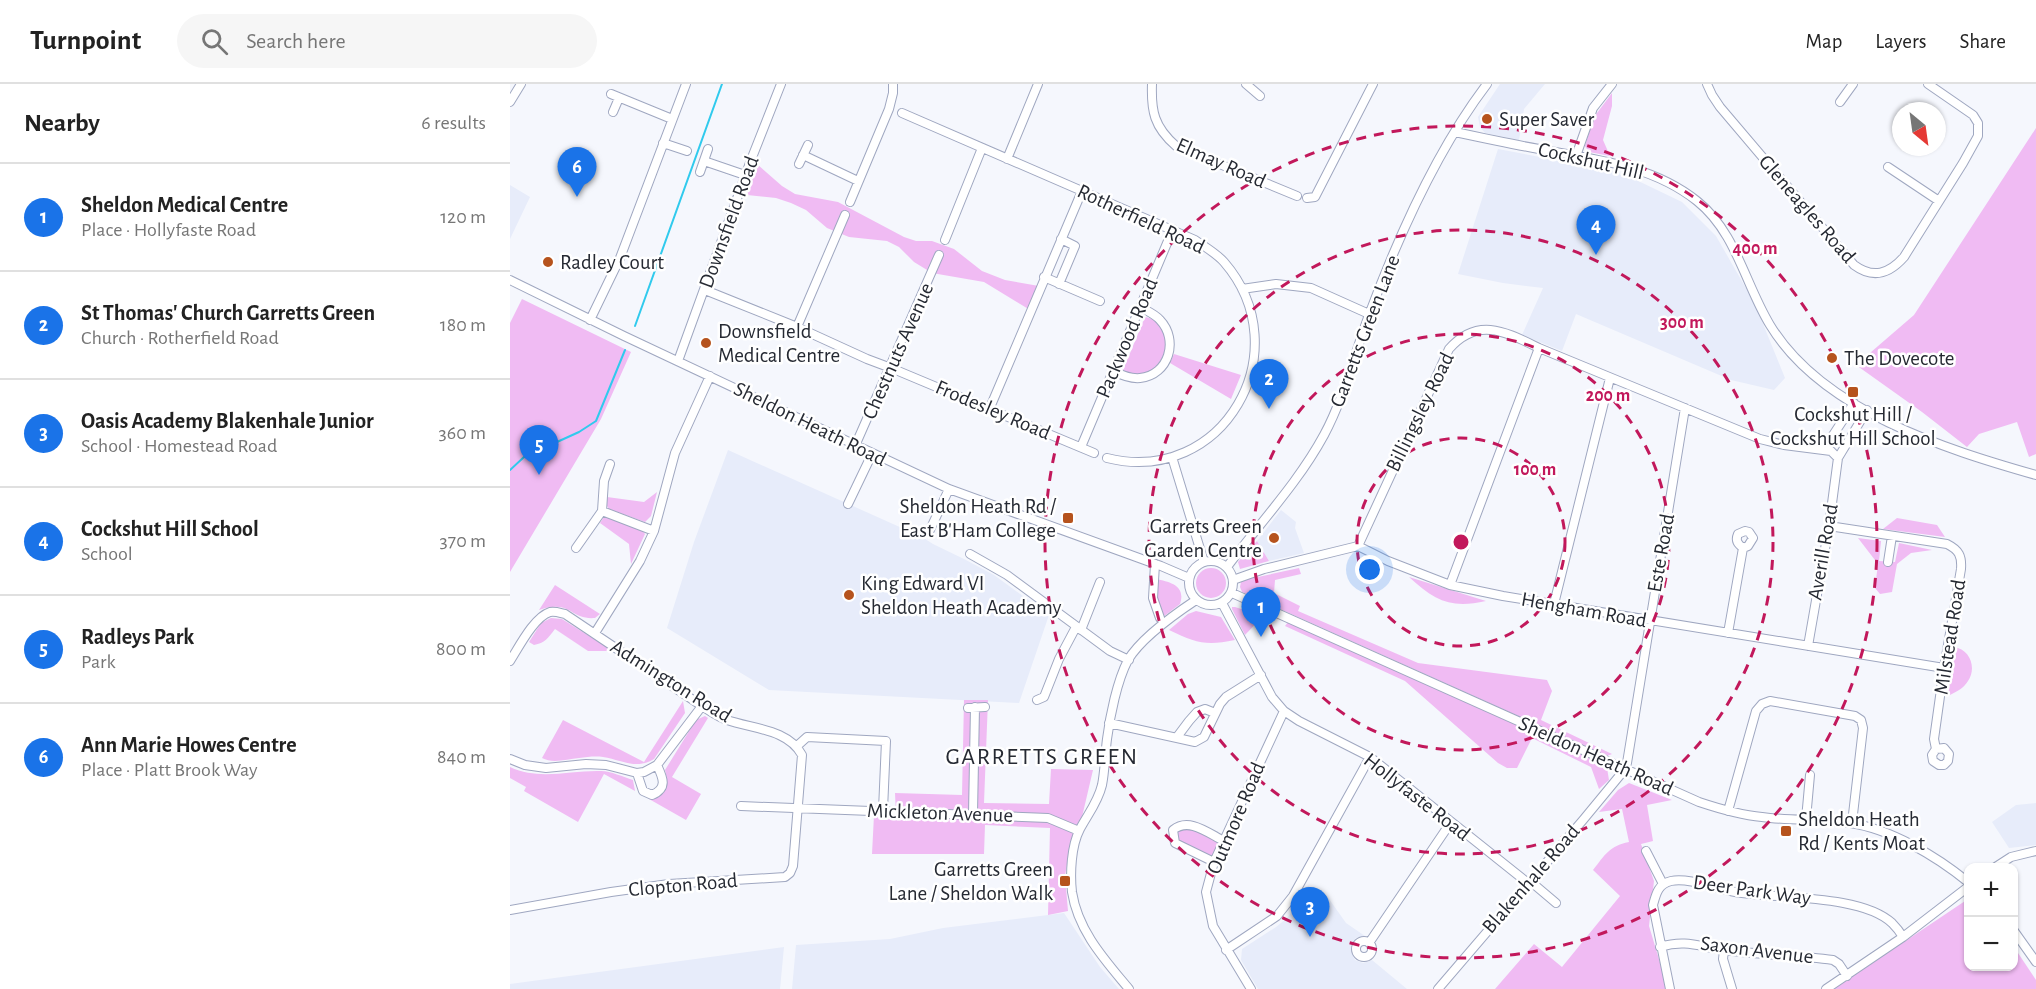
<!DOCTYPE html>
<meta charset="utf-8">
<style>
:root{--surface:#fff;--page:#f6f6f6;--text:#222;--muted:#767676;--line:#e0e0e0;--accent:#1a73e8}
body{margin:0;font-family:"Alegreya Sans",sans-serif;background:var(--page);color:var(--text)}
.controls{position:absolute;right:18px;bottom:18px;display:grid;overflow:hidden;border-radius:12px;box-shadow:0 2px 4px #0004}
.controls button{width:54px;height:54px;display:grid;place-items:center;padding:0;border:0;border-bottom:2px solid var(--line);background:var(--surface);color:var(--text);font:30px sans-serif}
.compass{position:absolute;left:1382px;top:18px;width:54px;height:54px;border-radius:50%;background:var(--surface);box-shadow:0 2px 4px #0004;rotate:151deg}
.you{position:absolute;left:860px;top:486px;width:21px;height:21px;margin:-15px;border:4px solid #fff;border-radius:50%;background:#1a73e8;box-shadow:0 0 0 9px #1a73e833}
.badge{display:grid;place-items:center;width:39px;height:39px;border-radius:50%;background:var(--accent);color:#fff;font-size:20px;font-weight:700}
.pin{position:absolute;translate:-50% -50px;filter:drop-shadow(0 2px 3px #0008)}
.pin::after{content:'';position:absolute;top:32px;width:21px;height:18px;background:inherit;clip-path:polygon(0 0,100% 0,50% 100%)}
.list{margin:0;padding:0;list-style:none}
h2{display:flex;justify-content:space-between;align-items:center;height:78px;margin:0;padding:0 24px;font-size:26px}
h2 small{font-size:20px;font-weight:400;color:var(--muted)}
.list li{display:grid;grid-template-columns:39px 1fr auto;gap:18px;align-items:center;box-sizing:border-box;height:108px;padding:0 24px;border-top:2px solid var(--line)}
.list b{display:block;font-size:22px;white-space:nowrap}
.list p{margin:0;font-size:20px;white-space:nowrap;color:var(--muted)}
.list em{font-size:20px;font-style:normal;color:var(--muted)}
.icon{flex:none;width:33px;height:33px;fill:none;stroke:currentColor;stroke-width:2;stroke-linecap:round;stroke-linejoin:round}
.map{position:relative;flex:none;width:1526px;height:905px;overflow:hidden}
header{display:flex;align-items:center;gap:36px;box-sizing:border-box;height:84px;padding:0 30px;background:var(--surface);border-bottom:2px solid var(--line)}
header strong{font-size:28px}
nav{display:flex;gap:33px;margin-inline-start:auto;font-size:21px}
.search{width:420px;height:54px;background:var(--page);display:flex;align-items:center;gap:15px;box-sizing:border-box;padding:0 21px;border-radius:33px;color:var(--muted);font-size:22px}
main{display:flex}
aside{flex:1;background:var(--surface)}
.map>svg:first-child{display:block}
</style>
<header>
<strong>Turnpoint</strong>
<div class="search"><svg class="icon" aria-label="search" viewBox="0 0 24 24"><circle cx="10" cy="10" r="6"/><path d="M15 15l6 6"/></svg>Search here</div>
<nav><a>Map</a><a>Layers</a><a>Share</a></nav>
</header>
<main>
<aside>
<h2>Nearby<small>6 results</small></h2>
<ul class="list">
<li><span class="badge">1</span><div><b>Sheldon Medical Centre</b><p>Place · Hollyfaste Road</p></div><em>120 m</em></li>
<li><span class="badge">2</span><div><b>St Thomas' Church Garretts Green</b><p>Church · Rotherfield Road</p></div><em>180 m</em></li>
<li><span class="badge">3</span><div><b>Oasis Academy Blakenhale Junior</b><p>School · Homestead Road</p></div><em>360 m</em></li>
<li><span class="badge">4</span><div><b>Cockshut Hill School</b><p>School</p></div><em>370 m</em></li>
<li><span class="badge">5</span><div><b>Radleys Park</b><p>Park</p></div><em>800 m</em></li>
<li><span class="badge">6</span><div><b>Ann Marie Howes Centre</b><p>Place · Platt Brook Way</p></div><em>840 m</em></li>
</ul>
</aside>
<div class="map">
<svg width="1526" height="905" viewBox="0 0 1526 905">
<rect width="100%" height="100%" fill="#f5f7fd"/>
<path fill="#e7ecfa" d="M990,0H1035L1014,25L1009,56L975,49L970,43L968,33Z
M988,65L1109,88L1110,91L1120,93L1172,118L1206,152L1245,220L1275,294L1264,306L1221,296L1066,230L1052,267L1012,251L1033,204L993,199L948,190Z
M0,101L20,113L0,155Z
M218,366L412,453L423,460L454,475L484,491L539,531L509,619L259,606L157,544L184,458Z
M771,426L786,438L785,444L794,469L759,477L747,457Z
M1526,719V761L1499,764L1482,738L1506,721Z
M798,802L817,812L836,839L855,852L846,854L841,861V868L845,876L853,879L862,876L897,905H748L731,876L732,865L766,843L777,834L786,823Z
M554,829L590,883L609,905H282L286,861L380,855L433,844Z
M274,863L270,905H0V900Z"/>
<path fill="#f0bbf3" d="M1102,9V22L1093,56L1100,72L1079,68L1075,62L1084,33Z
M1526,44V370L1519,373L1507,338L1469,350L1457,363L1412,328L1346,281L1404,231Z
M247,80L272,102L285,110L328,118L394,153L406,157H422L444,165L472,187L495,196L529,202L520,226L474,198L422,189L404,178L389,163L377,157L339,153L317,144L296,126L281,119L266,114L237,111Z
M12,215L121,268L91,335L0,488V239Z
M635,233C679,241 647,310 613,286Z
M664,270L731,291L721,315L660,279Z
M147,408L141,432L135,438L99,425L97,422V413L134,418Z
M99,432L132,446L135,450L121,480L119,460L90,439L94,433Z
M1387,434L1427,441L1435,453L1373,445Z
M1348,454L1371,457L1369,477L1385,478L1389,459L1422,466L1401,469L1387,480L1382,508L1370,510L1365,504L1368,480Z
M747,457L759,477L730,485L728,478Z
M789,484L791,490L765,496L764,509L790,522L788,527L908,579L1037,596L1042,607L1031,636L1102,670L1097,672L732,508L730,503L731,498L734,496Z
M686 499a15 15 0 1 1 30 0a15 15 0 1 1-30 0Z
M899,493L976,517C941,525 925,517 899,493Z
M646,495C661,498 676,502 670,520L653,533L647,519Z
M45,501L90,530L85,534C59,536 62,515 29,526Z
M722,523H725L753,532L735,551L722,525Z
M686,527L711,533L725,556C696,562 686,559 659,546L678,530Z
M41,534L52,535L103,567H78L45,545C38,554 35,559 24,561L19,558L31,539Z
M778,538L1015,643L1093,681L1097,684L1099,696L1089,705L1081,683L1022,654L1007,684H997L988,679L895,597L775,542Z
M1444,563C1460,565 1467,584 1458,597C1453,605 1446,608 1438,612Z
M454,616H478L474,719L539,720L541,685L583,686L572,733L561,756L555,792L558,827L538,831L540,744L475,741L474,770H362L364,731L386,732L385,709L452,711Z
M173,617L175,629L144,675C126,686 112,676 93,673C85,672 77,673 69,674C57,675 43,680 32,674L53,636L134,678Z
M195,632L198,634L162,693L191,710L176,736L139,715C157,713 159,701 155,686L186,636Z
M0,683C30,697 60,686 91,687C101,687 113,693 123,696L125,707L94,690L68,738L14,707L16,703L0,694Z
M1119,699L1162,716L1137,721L1143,757L1131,760L1144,797L1139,842L1158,905H985L1024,860L1052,883L1110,812L1083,786C1095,771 1099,762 1119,758L1112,725L1089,728L1108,706Z
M680,740L714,757L704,778L665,759L663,746Z
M1458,815V882H1504V863L1526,896V905H1324Z"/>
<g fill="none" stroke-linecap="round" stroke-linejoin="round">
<path stroke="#30caed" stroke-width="2" d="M125,242L212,0
M0,386L14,373L69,348L86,337L115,266"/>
<g stroke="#9fa7c0" stroke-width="10">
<path id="minor" d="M642,0C641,27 644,43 666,62L787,112
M736,0L750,12
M1197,0L1202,11L1210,23L1344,181C1363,195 1379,190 1394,173L1453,79L1468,52V39L1463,31L1418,0
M101,10L162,35
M0,18L11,0
M1330,18L1343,0
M103,28L109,14
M392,29L685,156C695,163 706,169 714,178C791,267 713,403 597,374
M945,48C973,54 1001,60 1029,65C1084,75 1142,81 1187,117C1226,148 1235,200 1260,241C1312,327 1435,365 1526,391
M153,59L177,67
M293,71L348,97
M1066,72L1083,24L1102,0
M497,75L528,0
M194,77L235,91
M289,80L298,61
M1378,83L1429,117
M190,88L198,65
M797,114L805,113L863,0
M340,118L379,25L383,9V0
M435,156L472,64
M534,193L590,217
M0,196L114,252L439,405L651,482L679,494
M549,200L565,162L551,155
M732,205L766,200L801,204L859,230
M195,206L287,243L357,275L381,284L584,369
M80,236L110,174L176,0
M287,243L335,131
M168,277L241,76L271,0
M603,287C611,291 620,295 630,294C659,291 669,256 650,236C645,230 637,227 630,223
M479,326L572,107
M345,362L429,171
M571,363L663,145
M1314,365L1344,319
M662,373L694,478
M1328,374L1357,326
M338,420L362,370
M92,427L144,447
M1319,442L1437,460C1449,466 1452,472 1451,485L1434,584L1424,655L1426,665L1434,664L1439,670L1438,677L1434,681H1429L1423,677L1422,671L1426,665
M419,448L439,405
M848,462L939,265C968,232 996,248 1029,264L1250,355L1274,361L1321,367L1328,374L1319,442L1298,562
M66,464L92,427L94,397L100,380
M460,470L497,491L600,567L619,576
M679 499a22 22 0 1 1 44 0a22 22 0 1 1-44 0Z
M1378,478L1382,452
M645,480L643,514L650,534
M717,483C749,440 788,399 814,351C834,314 844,271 859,231C888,153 926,67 977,0
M723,496L754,485L848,462L878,477L940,501L993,512L1434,584
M940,501L1029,264
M722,509L1189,718C1210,725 1230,731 1252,733C1281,737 1311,735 1340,739C1381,745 1426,772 1458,798
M712,519L762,613L774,627L789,637L860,673L1018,799
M1044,520L1100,294
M571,546L590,498
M85,549L130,477L144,447L165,369L200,292
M1218,549L1233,464L1238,462L1243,454L1239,448L1235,447L1228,450C1225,457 1228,460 1233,464
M0,577C9,563 24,533 40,528C46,527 50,529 55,530L192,622C200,627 208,633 217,636C243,645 278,645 292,671L283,782L280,789L275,793L159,800L101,808L0,826
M527,616L534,613L549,575L566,543
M458,624L475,623
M599,639L685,658L694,653L710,620L716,613L751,591
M667,653L679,637L687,628L695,625L705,629
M287,662L297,653L376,657L373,726
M0,675L15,681L36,684L76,680L96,681L127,689L134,688L147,681L192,622
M127,689L133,707L142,711C158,704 153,694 147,681
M231,722L538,734L569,747
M1218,727L1246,627L1252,620L1260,617L1345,632L1351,636L1353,644L1342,739
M463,730L465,623
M1296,735L1300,691
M1136,767L1153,800
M704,778L665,759L663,746C679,733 698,749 714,757
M1484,784L1501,773L1526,767
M1020,797L1046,819
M1504,847L1526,878
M846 865a8 8 0 1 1 16 0a8 8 0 1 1-16 0Z
M859,859L941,738
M1150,863C1176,855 1190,863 1215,866C1251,871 1287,871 1323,876L1329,880L1337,892
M716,866L767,832L783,812L860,673
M1214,866L1213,875L1222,905
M619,905C595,876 568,847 562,808C560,790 561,762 570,745C578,730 588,718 592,701C595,686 595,670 597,655C600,632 607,597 618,576C631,554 665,530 686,516
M741,905L703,842L696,808L704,778L774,627
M928,905L1073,736L1111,690L1117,679L1175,324
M1160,905L1143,821C1146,810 1148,800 1161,797C1178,793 1207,805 1225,808C1266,815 1351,810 1382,839C1386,843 1390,848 1393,853
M1316,905L1393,853L1458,803"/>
</g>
<use href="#minor" stroke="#fff" stroke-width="8"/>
</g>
<g fill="none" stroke="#c2185b" stroke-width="3" stroke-dasharray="10 8">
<circle cx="951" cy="458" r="104"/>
<circle cx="951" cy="458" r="208"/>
<circle cx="951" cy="458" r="312"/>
<circle cx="951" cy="458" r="416"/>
</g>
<g fill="#b6531d" stroke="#fff" stroke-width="2">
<circle cx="977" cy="35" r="6"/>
<circle cx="38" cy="178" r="6"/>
<circle cx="196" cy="259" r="6"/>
<circle cx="1322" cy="274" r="6"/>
<rect x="1337" y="302" width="12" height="12" rx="3"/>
<rect x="552" y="428" width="12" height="12" rx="3"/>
<circle cx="764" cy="454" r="6"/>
<circle cx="339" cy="511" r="6"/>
<rect x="1270" y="741" width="12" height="12" rx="3"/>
<rect x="549" y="791" width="12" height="12" rx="3"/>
</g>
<g text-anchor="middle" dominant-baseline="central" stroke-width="5" stroke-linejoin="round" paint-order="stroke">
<g font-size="21" fill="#262a33" stroke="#fff" text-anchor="start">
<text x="989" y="35">Super Saver</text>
<text x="50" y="178">Radley Court</text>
<text x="208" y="247">Downsfield<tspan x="208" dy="24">Medical Centre</tspan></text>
<text x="1334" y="274">The Dovecote</text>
<text x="1343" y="330" text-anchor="middle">Cockshut Hill /<tspan x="1343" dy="24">Cockshut Hill School</tspan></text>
<text x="546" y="422" text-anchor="end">Sheldon Heath Rd /<tspan x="546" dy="24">East B'Ham College</tspan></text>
<text x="752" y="442" text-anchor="end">Garrets Green<tspan x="752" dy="24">Garden Centre</tspan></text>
<text x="351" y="499">King Edward VI<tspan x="351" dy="24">Sheldon Heath Academy</tspan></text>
<text x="1288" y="735">Sheldon Heath<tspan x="1288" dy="24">Rd / Kents Moat</tspan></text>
<text x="543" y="785" text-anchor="end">Garretts Green<tspan x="543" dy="24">Lane / Sheldon Walk</tspan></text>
</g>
<g font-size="21" fill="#262a33" stroke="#fff">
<text transform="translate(1081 77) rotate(13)">Cockshut Hill</text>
<text transform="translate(711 79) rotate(24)">Elmay Road</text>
<text transform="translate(1297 125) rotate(49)">Gleneagles Road</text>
<text transform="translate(631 135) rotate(25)">Rotherfield Road</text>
<text transform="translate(219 138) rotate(-70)">Downsfield Road</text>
<text transform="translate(855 247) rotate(-69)">Garretts Green Lane</text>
<text transform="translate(617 254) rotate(-67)">Packwood Road</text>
<text transform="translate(388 267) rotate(-66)">Chestnuts Avenue</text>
<text transform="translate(483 326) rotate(23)">Frodesley Road</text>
<text transform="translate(910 328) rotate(-64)">Billingsley Road</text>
<text transform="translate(300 340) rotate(26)">Sheldon Heath Road</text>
<text transform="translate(1313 468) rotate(-80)">Averill Road</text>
<text transform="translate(1151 469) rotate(-80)">Este Road</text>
<text transform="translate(1074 526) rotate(10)">Hengham Road</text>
<text transform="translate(1440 553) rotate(-81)">Milstead Road</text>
<text transform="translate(161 597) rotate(32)">Admington Road</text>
<text transform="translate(1086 672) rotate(24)">Sheldon Heath Road</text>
<text transform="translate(907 713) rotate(38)">Hollyfaste Road</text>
<text transform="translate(430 729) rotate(2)">Mickleton Avenue</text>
<text transform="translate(726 734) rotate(-67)">Outmore Road</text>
<text transform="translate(1021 795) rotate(-49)">Blakenhale Road</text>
<text transform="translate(173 801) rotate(-5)">Clopton Road</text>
<text transform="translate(1242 806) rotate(8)">Deer Park Way</text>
<text transform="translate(1247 866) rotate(7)">Saxon Avenue</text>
</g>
<g font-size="24" letter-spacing="1.5" fill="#262a33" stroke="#fff">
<text x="532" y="673">GARRETTS GREEN</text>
</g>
</g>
<circle cx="951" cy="458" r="9" fill="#c2185b" stroke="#fff" stroke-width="3"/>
<g font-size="18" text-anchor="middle" font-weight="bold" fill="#c2185b" stroke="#fff" stroke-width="5" stroke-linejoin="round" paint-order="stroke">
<text x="1245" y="170">400 m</text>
<text x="1172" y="244">300 m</text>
<text x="1098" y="317">200 m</text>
<text x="1025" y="391">100 m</text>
</g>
</svg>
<div class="controls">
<button>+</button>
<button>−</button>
</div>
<svg class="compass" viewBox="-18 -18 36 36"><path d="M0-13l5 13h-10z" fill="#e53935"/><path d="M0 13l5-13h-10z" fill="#767676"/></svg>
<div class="you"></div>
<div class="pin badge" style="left:751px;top:553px">1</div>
<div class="pin badge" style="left:759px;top:325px">2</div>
<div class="pin badge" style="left:800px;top:853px">3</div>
<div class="pin badge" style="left:1086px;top:171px">4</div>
<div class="pin badge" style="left:29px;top:391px">5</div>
<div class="pin badge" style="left:67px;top:113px">6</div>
</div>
</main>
